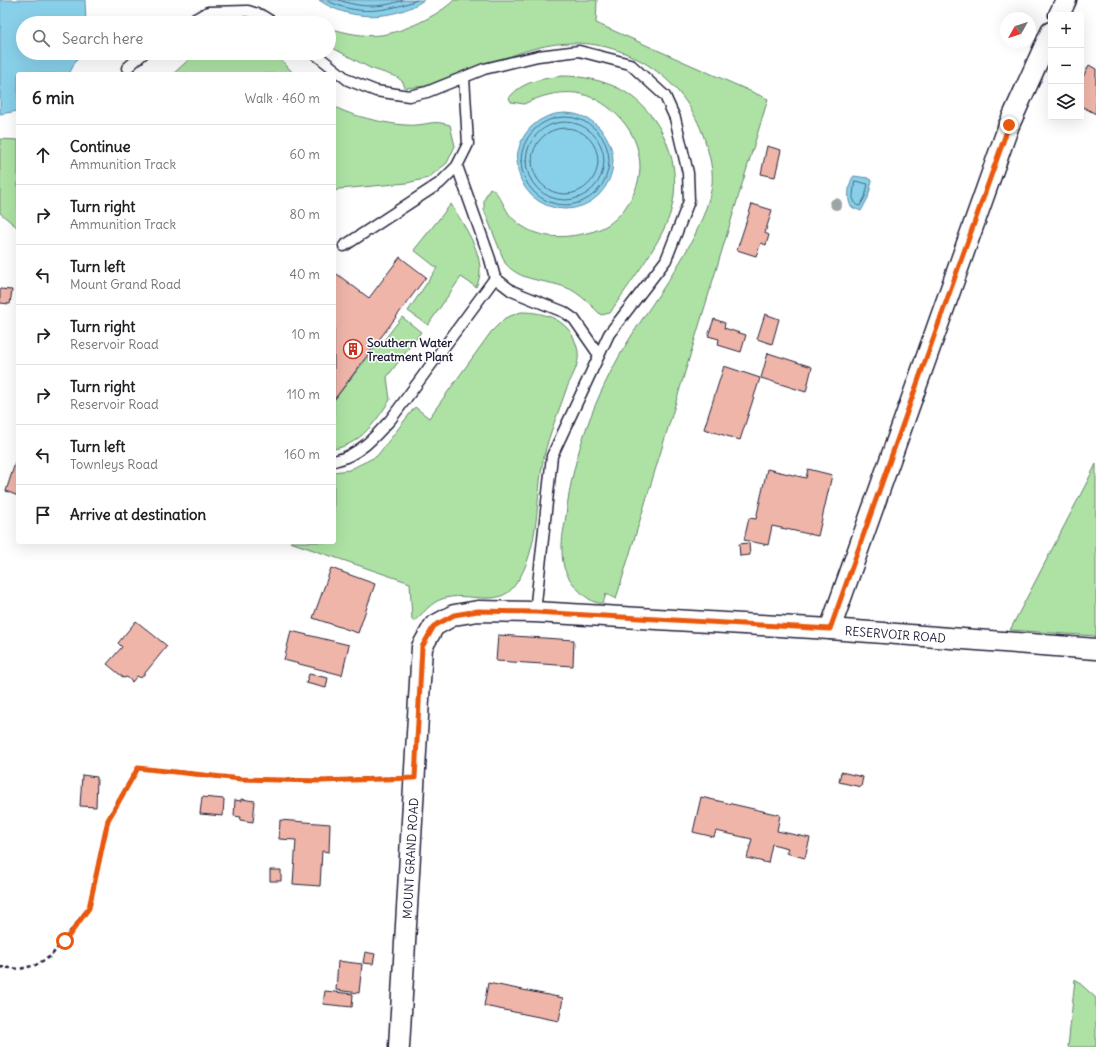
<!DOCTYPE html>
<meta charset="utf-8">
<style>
:root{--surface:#fff;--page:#f2f2f2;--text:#202124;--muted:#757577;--line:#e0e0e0}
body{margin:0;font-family:Delius,sans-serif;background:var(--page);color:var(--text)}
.controls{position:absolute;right:12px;top:12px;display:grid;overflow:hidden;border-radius:4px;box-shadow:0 4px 16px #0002}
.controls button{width:36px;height:36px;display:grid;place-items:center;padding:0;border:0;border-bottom:1px solid var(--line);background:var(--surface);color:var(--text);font:20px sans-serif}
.compass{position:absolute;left:1000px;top:12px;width:36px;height:36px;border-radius:50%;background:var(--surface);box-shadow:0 4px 16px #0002;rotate:231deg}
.stop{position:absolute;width:12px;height:12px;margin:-9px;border:3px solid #ea580c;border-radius:50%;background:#fff}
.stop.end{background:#ea580c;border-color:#fff;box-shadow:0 1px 4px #0008}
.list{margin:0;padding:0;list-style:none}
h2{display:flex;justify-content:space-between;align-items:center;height:52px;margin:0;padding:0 16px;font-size:17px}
h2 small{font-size:13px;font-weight:400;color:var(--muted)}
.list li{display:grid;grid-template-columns:26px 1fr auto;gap:12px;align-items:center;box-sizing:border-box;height:60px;padding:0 16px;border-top:1px solid var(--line)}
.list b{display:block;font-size:15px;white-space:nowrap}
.list p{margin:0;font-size:13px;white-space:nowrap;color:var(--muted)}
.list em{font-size:13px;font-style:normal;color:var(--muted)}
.icon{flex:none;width:22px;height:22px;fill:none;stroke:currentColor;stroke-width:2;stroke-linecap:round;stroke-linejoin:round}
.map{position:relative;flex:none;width:1096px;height:1047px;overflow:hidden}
.search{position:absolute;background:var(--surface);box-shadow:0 4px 16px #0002;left:16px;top:16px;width:320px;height:44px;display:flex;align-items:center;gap:10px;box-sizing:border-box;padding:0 14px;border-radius:22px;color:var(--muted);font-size:15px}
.panel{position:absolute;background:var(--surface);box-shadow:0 4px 16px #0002;left:16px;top:72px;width:320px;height:472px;border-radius:4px}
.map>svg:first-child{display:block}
</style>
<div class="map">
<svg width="1096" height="1047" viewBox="0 0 1096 1047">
<rect width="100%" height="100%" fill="#fff"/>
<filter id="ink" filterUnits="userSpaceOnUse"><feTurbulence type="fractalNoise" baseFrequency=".025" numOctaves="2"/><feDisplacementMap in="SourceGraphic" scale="8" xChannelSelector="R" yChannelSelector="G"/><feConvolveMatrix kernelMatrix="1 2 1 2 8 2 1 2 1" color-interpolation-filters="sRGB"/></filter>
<g filter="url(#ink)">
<path fill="#ade2a4" stroke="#688270" d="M454,0H597L596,23L768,99L616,599L606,594L603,603C589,606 567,580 564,567C562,560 562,552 562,545C562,535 565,525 566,515C573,454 595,396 627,343C656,295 695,251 710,195C715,177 711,161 706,144C689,84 635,43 573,43C524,43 478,73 432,85C423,87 414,87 405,88L403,82L397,77L370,68L329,46V28C346,33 363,37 381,35C403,32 438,16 454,0Z
M196,53H275L294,74H173Z
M562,76C582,76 602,80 620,89C663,112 685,168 670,214C659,247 629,283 610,313L601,315C593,307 584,298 575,292C553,278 523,285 505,263L484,210V200L490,188C499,192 503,205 509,214C515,222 524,228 533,232C551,239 569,237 587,233C606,229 619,219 629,202C638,188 642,172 639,156C635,126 605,97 576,93C558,91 540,96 524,104L511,102L509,98C522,81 542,79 562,76Z
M334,106C348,116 398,127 416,125C431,124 433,120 450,125L455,146L447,163L428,178L407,183L339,189L334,192Z
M0,139L18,140V228L0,213Z
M451,204C464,226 490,261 476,287L461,277L428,325L408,311L437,268L414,250Z
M521,312C546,312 570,320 577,347C582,363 571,377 566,390C559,411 549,434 544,456C535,497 541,549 515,585C498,610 467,590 442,599C430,603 424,613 414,621L412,620L410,583L290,542H334V472L349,470L377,456L415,407L429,418L491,332L505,318Z
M402,317L421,332L387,377L390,400C376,421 361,444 334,449V400L379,343L381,344Z
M1096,464V636L1010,630L1086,484Z
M1075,979L1096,998V1047H1068Z"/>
<path fill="#88d0e9" stroke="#5f8aa3" d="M0,0H85L86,23H23V53H80L69,74H18V111L0,114Z
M319,0H424C394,21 348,21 319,0Z
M517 161a48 48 0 1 1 96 0a48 48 0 1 1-96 0Z
M854,176L868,178L872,181L868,198L861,211C857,209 852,209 850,204C847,198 849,180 854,176Z"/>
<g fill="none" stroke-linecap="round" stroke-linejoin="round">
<path stroke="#4b6881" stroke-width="1" d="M326,0C356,16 386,12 417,0
M339,0C360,8 382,8 403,0
M521 161a44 44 0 1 1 88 0a44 44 0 1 1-88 0Z
M526 161a39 39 0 1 1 78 0a39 39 0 1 1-78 0Z
M532 161a33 33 0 1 1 66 0a33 33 0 1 1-66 0Z
M855,181L868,184L865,197L860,206L856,205L853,198Z"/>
</g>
<path fill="#efb5a9" stroke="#22223b" d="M1089,65L1096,69V114L1081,106V81Z
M767,146L781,150L775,177L761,174Z
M752,204L772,210L765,233L769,235L766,245L761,243L756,256L737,250Z
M400,257L426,277L334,400V272L369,298Z
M0,289L12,290L10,304L0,303Z
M765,314L779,319L772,344L757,339Z
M714,319L725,323L724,328L746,335L741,352L718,345L719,339L708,336Z
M768,353L812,367L806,392L761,378Z
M724,366L760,378L740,440L704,429Z
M18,454V496L6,491Z
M767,469L806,478L808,469L832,475L818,536L772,526L768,545L744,540L749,518L756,519Z
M749,543L750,555L740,556L739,544Z
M331,568L375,584L358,633L313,618Z
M136,621L167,646L141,678L137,676L132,682L127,677L124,678L107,664L122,647L118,643Z
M291,631L349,645L342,675L284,660Z
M498,635L574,640L573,666L496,661Z
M309,674L328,678L326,688L306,683Z
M841,772L863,777L861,787L839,782Z
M82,775L97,777L96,807L80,806Z
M202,797L224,799L223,816L200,814Z
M701,797L780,815L777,831L810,838L805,858L786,853L788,848L772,844L768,863L747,858L752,839L716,831L714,837L693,832Z
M241,799L255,801L253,822L240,820L241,817L234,816L235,800L241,801Z
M280,820L330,824L329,852L322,851L320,886L293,884L296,840L279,839Z
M270,870H281V881H270Z
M365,952L375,954L373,964L363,963Z
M338,961L362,964L359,993L336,990Z
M488,983L563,998L559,1021L484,1006Z
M325,991L353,994L352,1007L323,1004Z"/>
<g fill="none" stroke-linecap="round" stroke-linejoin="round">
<g stroke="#22223b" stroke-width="13">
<path id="service" d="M188,23L208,12L248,11L261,15L274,23
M314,53L348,80L376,91L409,96L427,92L484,69L538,56L579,51L630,64L665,96L675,118L688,173L689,201L666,260L609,334L552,456L535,612
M127,68L144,53
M457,166L490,259L495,278L512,291L564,312L574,319L599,355
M344,246L440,183L457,166L468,144L464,77
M334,461C358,456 375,437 391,419L495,278"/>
</g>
<g stroke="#22223b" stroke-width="23">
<g id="minor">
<path d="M1059,15L1066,0"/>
<path d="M830,629L1009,125L1051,32"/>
<path id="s1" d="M399,1047L422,647L434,626L454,615L478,611L535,612L830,629L1096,649"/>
</g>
</g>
<path stroke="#22223b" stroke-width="2.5" stroke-dasharray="4 3" stroke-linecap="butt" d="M0,967L20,969L36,965L51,956L89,908L108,820L138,768L241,779L320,781L393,778"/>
<use href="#service" stroke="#fff" stroke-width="10"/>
<use href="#minor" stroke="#fff" stroke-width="20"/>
</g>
<circle fill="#9da5a4" cx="836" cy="204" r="6"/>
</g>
<g fill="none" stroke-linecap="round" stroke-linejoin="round" filter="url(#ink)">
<path stroke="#ea580c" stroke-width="5" d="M65,941L89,908L108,820L138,768L241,779L320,781L415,778L422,647L434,626L454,615L478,611L535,612L830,629L1009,125"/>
</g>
<defs>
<g id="building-ring" transform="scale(1)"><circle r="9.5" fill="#fff" stroke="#c8321e" stroke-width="1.5"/><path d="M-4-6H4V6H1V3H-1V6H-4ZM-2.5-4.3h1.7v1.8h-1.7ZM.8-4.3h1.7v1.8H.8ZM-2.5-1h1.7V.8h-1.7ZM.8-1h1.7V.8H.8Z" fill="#c8321e"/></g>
</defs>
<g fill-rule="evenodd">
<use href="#building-ring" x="353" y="349"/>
</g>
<g text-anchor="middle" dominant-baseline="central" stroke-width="3" stroke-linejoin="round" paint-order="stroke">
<g font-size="12" font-weight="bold" fill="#22223b" stroke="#fff" text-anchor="start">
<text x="367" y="342">Southern Water<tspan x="367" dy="14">Treatment Plant</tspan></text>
</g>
<g font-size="12" fill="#22223b" stroke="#fff">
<text stroke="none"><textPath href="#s1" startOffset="890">RESERVOIR ROAD</textPath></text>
<text stroke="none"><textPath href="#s1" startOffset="189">MOUNT GRAND ROAD</textPath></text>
</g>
</g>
</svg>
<div class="controls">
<button>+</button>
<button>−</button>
<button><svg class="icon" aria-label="layers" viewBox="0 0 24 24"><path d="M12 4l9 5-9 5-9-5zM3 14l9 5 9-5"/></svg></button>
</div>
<svg class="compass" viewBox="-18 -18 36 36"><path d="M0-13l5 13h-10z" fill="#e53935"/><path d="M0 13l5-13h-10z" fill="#757577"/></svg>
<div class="stop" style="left:65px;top:941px"></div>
<div class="stop end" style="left:1009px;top:125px"></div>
<div class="search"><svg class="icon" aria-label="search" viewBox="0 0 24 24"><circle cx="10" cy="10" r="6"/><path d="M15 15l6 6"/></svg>Search here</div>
<section class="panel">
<h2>6 min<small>Walk · 460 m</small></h2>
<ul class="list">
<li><svg class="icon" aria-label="ahead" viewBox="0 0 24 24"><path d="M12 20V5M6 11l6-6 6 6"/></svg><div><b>Continue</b><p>Ammunition Track</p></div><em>60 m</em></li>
<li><svg class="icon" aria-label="right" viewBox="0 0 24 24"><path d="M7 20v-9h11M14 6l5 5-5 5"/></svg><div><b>Turn right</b><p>Ammunition Track</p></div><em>80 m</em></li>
<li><svg class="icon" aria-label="left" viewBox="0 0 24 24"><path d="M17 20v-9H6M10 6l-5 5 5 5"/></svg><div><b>Turn left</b><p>Mount Grand Road</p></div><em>40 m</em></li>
<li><svg class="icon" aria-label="right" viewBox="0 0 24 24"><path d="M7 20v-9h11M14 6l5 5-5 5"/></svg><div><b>Turn right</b><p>Reservoir Road</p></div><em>10 m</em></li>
<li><svg class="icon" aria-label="right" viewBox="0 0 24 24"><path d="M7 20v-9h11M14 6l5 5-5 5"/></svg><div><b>Turn right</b><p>Reservoir Road</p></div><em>110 m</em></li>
<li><svg class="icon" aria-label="left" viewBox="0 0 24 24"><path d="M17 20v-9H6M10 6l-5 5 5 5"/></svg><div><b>Turn left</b><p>Townleys Road</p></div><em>160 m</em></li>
<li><svg class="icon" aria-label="arrive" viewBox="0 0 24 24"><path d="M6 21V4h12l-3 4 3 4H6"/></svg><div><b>Arrive at destination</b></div></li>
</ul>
</section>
</div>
